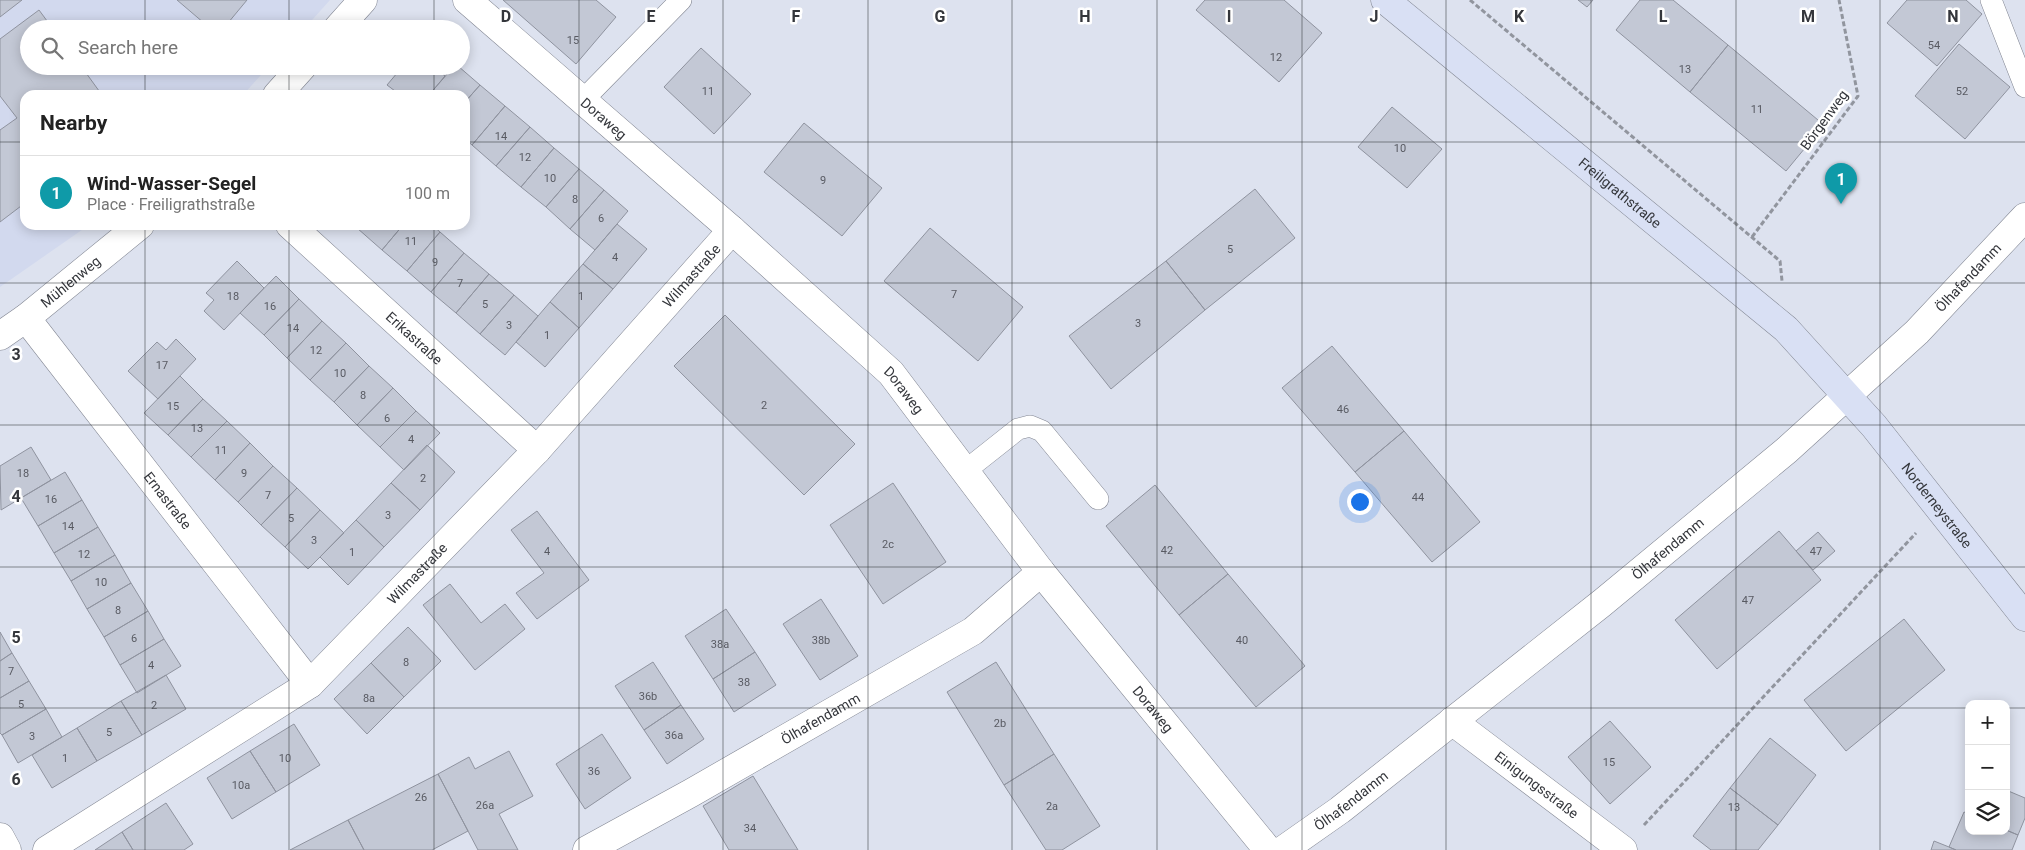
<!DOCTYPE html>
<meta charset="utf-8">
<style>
:root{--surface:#fff;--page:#f6f6f6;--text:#222;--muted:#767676;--line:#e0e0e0;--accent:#526105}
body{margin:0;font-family:Roboto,sans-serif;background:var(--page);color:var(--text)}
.controls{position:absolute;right:15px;bottom:15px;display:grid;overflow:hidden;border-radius:10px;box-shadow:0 2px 12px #0003}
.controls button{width:45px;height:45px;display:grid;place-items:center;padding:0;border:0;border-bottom:1px solid var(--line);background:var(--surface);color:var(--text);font:25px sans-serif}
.you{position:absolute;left:1359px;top:501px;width:18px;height:18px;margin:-12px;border:4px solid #fff;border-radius:50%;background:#1a73e8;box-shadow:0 0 0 8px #1a73e833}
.badge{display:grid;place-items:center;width:32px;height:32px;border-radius:50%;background:var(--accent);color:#fff;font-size:16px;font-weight:700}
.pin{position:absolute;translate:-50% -41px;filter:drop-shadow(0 1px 2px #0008)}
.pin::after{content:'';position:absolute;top:26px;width:18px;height:15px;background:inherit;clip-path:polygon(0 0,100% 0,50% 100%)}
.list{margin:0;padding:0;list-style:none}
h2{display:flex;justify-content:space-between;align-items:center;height:65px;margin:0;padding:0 20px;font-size:21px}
h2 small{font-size:16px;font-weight:400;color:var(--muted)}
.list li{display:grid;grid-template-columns:32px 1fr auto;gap:15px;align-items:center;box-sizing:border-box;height:75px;padding:0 20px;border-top:1px solid var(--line)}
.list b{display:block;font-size:19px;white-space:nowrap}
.list p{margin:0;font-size:16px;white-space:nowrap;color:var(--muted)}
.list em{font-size:16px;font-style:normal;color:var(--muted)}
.icon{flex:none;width:28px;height:28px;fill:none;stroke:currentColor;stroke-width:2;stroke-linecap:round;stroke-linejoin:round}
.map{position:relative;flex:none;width:2025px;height:850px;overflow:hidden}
.search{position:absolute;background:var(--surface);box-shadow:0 2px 12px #0003;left:20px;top:20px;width:450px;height:55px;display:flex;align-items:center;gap:12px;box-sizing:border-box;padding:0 18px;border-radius:28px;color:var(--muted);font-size:19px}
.panel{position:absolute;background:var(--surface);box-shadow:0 2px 12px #0003;left:20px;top:90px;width:450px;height:140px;border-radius:15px}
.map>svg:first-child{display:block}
</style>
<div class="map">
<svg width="2025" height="850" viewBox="0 0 2025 850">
<rect width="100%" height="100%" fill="#dde2ef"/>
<path fill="#d2d9ee" d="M0,0H330L304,29H29V66H269L243,95H25V225H89L0,287Z"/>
<path fill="#c3c8d5" stroke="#8f939f" d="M0,0H22L0,17Z
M177,0H247L223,29H211Z
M503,0H596L616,17L576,64Z
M1205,0H1284L1322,33L1279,82L1196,10Z
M1578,0H1593L1587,7Z
M1640,0H1673L1728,45L1690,92L1616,30Z
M1907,0H1966L1982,14L1937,66L1887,23Z
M39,10L53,29H29V66H81L102,95H25V203L0,222V130L17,118L0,96V39Z
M1959,44L2010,87L1965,139L1915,96Z
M1728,45L1824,125L1786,171L1690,92Z
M701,48L751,94L714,134L664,87Z
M403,66H433L445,76L429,95H391L395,91L387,85Z
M454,66H458L480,85L465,102V95H429Z
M480,85L505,106L472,145L465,139V102Z
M505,106L530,127L496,166L472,145Z
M1392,107L1442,149L1407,188L1358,147Z
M804,123L882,188L842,236L764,172Z
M530,127L554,148L521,187L496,166Z
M554,148L579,169L546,207L521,187Z
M579,169L604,190L570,229L546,207Z
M1255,189L1295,238L1205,310L1166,261Z
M604,190L628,211L595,250L570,229Z
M617,224L647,249L613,289L583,264Z
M360,225H403L382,250L357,228Z
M403,225H432L440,232L407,271L382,250Z
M930,228L1023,307L978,361L884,281Z
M440,232L464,253L431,292L407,271Z
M464,253L489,274L456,313L431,292Z
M237,261L264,288L224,330L204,311L214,300L206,293Z
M1166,261L1205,310L1111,389L1069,336Z
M583,264L613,289L579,328L550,302Z
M489,274L514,295L480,334L456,313Z
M276,276L299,299L264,335L240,313Z
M514,295L538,316L505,355L480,334Z
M299,299L322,321L287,358L264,335Z
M550,302L579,328L545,367L516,342Z
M725,315L855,444L804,495L674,366Z
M322,321L346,343L310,380L287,358Z
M176,339L196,359L158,399L128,371L157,342L166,350Z
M346,343L369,366L334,402L310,380Z
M1332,346L1404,431L1355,472L1282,388Z
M369,366L393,388L357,425L334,402Z
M180,376L203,399L168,435L144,413Z
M393,388L416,411L380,447L357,425Z
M203,399L227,421L191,457L168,435Z
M416,411L440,433L404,470L380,447Z
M227,421L250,443L215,480L191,457Z
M1404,431L1480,522L1432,562L1355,472Z
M250,443L273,466L238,502L215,480Z
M427,445L455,472L420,510L391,483Z
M31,447L51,480L1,510L0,466Z
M273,466L297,488L261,525L238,502Z
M65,472L82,500L38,526L21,498Z
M391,483L420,510L384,547L356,520Z
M893,483L946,562L883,604L830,525Z
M1155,485L1228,574L1179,615L1106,526Z
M297,488L320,510L285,547L261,525Z
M82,500L98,527L54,553L38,526Z
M320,510L344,533L308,569L285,547Z
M537,511L589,580L537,619L516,593L544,573L511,530Z
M356,520L384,547L348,585L320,557Z
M98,527L115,555L71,581L54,553Z
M1779,531L1821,580L1717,669L1675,620Z
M1818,532L1835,551L1813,570L1796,551Z
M115,555L131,583L87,609L71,581Z
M1228,574L1305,666L1256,707L1179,615Z
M131,583L148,611L104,637L87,609Z
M450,584L481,623L505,604L525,629L475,670L423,605Z
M821,599L858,656L820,680L783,624Z
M726,609L755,652L713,679L685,636Z
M148,611L164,639L120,665L104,637Z
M1904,619L1945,670L1846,751L1804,700Z
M408,627L441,661L404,697L371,663Z
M0,632L12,653L0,661Z
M164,639L181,666L137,693L120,665Z
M755,652L776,685L734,712L713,679Z
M12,653L29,681L0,698V661Z
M653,662L681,705L644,730L615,686Z
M996,662L1054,754L1004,785L947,692Z
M371,663L404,697L367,734L334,699Z
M166,675L186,709L142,735L121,701Z
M29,681L46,709L2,735L0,733V698Z
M121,701L142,735L97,761L77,728Z
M681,705L704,739L667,764L644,730Z
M46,709L62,737L18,763L2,735Z
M1610,721L1651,767L1610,804L1568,757Z
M294,724L320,765L276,792L250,751Z
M77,728L97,761L52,788L32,755Z
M602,734L631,778L585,809L556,764Z
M1770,738L1816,775L1778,825L1730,788Z
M250,751L276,792L232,819L207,778Z
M509,751L533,796L499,814L518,850H478L438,774L469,757L475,769Z
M1054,754L1100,826L1062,850H1046L1004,785Z
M438,774L468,831L432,850H364L348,820Z
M753,776L798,850H729L703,806Z
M1730,788L1778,825L1758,850H1711L1693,836Z
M2006,790L2025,798V818L2018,835L2006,830Z
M166,803L193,844L184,850H133L122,832Z
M1964,812L1969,814V831H2006V830L2018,835L2012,850H1956L1949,847Z
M348,820L364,850H290Z
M122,832L133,850H95Z
M1934,841L1949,847L1956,850H1931Z"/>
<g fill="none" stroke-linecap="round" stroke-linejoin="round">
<g stroke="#828692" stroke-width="22">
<path id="lane" d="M1991,0L2025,87
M583,100L681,0
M965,471L1018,429L1030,426L1042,431L1098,499"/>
</g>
<g stroke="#828692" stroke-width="29">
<g id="street">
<path id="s1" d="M467,0L732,230L891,373L1041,572L1268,850"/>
<path d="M337,29L363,0"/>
<path d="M277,95L303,66"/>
<path id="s2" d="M290,225L537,450"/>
<path id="s3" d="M26,318L310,684"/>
<path id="s4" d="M0,336L26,318L140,225"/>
<path id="s5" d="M1452,721L1623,850"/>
<path d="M0,837L7,850"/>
<path id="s6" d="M47,850L310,684L537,450L732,230"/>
<path id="s7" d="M587,850L691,793L973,631L1041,572"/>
<path id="s8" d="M1283,850L1340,810L1602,603L1787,450L1917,332L2025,217"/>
</g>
</g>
<g stroke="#828692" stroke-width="29">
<g id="secondary">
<path id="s9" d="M1385,0L1786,329L1874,426L2025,617"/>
</g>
</g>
<path stroke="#91959e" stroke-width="3" stroke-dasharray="5 2.5" stroke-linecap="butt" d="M1470,0L1780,261L1782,281
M1752,237L1858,96L1839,0
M1644,825L1916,533"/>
<use href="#lane" stroke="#fff" stroke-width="21"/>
<use href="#street" stroke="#fff" stroke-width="28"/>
<use href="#secondary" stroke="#d9e0f4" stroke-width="28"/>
</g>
<path fill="none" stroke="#34363b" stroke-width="1" stroke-opacity="0.55" d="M145,0V29M289,0V29M434,0V29M579,0V850M723,0V850M868,0V850M1012,0V850M1157,0V850M1302,0V850M1446,0V850M1591,0V850M1736,0V850M1880,0V850M145,66V95M289,66V95M434,66V95M0,142H25M465,142H2025M145,225V850M289,225V850M434,225V850M0,283H2025M0,425H2025M0,567H2025M0,708H1969M2006,708H2025"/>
<g text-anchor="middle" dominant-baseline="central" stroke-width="5" stroke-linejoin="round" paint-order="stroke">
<g font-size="11" fill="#585a62">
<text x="573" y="40">15</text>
<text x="1934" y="45">54</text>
<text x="1276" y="57">12</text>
<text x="1685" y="69">13</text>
<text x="708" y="91">11</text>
<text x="1962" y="91">52</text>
<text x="1757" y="109">11</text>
<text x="501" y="136">14</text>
<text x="1400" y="148">10</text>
<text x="525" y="157">12</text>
<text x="550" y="178">10</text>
<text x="823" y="180">9</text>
<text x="575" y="199">8</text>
<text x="601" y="218">6</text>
<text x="411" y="241">11</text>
<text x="1230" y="249">5</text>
<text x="615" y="257">4</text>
<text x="435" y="262">9</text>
<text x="460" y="283">7</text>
<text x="954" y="294">7</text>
<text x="233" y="296">18</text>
<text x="581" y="296">1</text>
<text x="485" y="304">5</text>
<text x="270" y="306">16</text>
<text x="1138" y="323">3</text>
<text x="509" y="325">3</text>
<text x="293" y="328">14</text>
<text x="547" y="335">1</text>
<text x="316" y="350">12</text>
<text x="162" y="365">17</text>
<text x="340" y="373">10</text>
<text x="363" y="395">8</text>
<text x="764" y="405">2</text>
<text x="173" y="406">15</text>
<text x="1343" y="409">46</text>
<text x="387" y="418">6</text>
<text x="197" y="428">13</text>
<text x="411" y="439">4</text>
<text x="221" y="450">11</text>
<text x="23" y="473">18</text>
<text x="244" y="473">9</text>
<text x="423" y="478">2</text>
<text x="268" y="495">7</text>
<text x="1418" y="497">44</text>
<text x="51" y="499">16</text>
<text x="388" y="515">3</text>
<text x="291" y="518">5</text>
<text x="68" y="526">14</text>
<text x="314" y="540">3</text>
<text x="888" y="544">2c</text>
<text x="1167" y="550">42</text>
<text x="547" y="551">4</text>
<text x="1816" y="551">47</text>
<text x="352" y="552">1</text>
<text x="84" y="554">12</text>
<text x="101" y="582">10</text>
<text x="1748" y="600">47</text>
<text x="118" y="610">8</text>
<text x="134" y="638">6</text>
<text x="821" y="640">38b</text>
<text x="1242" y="640">40</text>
<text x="720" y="644">38a</text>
<text x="406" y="662">8</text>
<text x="151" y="665">4</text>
<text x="11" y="671">7</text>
<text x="744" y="682">38</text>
<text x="648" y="696">36b</text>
<text x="369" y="698">8a</text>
<text x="21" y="704">5</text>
<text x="154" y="705">2</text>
<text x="1000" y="723">2b</text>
<text x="109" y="732">5</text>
<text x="674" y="735">36a</text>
<text x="32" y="736">3</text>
<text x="65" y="758">1</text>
<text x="285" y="758">10</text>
<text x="1609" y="762">15</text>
<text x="594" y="771">36</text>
<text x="241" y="785">10a</text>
<text x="421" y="797">26</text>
<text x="485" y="805">26a</text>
<text x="1052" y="806">2a</text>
<text x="1734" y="807">13</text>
<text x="750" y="828">34</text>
</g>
<g font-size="14" fill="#34363b" stroke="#fff">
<text stroke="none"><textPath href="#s1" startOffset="181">Doraweg</textPath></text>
<text transform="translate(1824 120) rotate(-54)">Börgenweg</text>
<text stroke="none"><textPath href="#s9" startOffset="304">Freiligrathstraße</textPath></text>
<text stroke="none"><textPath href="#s6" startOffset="870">Wilmastraße</textPath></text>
<text stroke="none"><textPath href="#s8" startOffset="894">Ölhafendamm</textPath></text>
<text stroke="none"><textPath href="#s4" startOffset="89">Mühlenweg</textPath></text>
<text stroke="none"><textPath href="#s2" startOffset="168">Erikastraße</textPath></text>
<text stroke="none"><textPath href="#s1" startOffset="586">Doraweg</textPath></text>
<text stroke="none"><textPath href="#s3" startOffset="231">Ernastraße</textPath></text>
<text stroke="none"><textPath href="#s9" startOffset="751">Norderneystraße</textPath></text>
<text stroke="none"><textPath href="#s8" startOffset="489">Ölhafendamm</textPath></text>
<text stroke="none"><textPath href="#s6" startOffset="465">Wilmastraße</textPath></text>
<text stroke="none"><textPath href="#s1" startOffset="991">Doraweg</textPath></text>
<text stroke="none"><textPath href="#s7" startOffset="268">Ölhafendamm</textPath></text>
<text stroke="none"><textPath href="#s5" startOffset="106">Einigungsstraße</textPath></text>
<text stroke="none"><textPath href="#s8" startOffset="84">Ölhafendamm</textPath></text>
</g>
</g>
<g font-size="16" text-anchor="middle" font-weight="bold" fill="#34363b" stroke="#fff" stroke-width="5" stroke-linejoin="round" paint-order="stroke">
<text x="506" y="22">D</text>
<text x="651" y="22">E</text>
<text x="796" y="22">F</text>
<text x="940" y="22">G</text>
<text x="1085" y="22">H</text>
<text x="1229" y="22">I</text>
<text x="1374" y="22">J</text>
<text x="1519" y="22">K</text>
<text x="1663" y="22">L</text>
<text x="1808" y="22">M</text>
<text x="1953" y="22">N</text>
<text x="16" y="360">3</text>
<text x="16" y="502">4</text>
<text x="16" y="643">5</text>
<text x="16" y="785">6</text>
</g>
</svg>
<div class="controls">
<button>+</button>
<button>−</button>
<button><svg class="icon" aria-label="layers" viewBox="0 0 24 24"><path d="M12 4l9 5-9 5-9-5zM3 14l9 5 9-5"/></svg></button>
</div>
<div class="you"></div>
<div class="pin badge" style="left:1841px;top:204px;background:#0f9aa8">1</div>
<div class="search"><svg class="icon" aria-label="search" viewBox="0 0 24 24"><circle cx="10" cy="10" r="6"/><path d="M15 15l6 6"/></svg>Search here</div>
<section class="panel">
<h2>Nearby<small></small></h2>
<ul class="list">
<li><span class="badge" style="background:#0f9aa8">1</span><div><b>Wind-Wasser-Segel</b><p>Place · Freiligrathstraße</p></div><em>100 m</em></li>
</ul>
</section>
</div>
